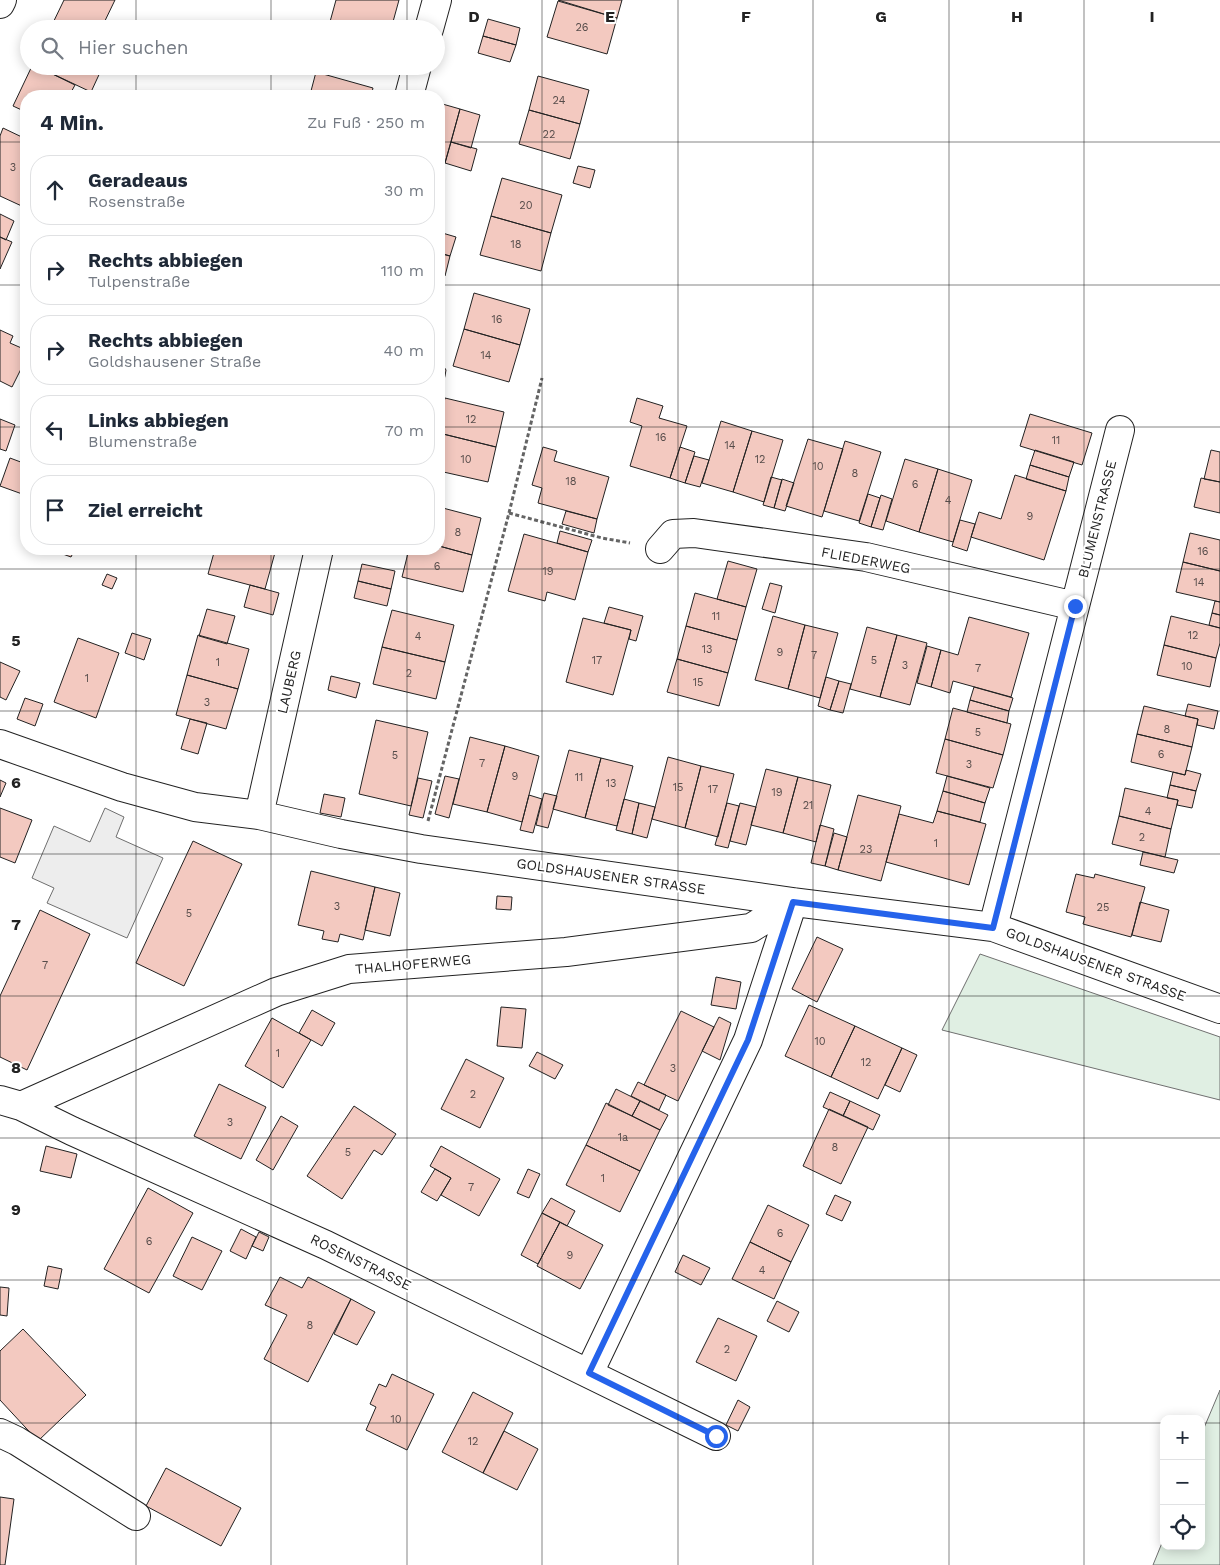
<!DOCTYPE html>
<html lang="de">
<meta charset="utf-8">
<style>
:root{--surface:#fff;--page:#f2f2f3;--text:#1f2937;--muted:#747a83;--line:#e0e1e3}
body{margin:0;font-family:"Work Sans",sans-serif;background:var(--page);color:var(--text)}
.controls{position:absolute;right:15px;bottom:15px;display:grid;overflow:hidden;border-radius:10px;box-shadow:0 2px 12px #0003}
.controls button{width:45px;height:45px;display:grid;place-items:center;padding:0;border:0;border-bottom:1px solid var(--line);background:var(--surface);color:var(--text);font:25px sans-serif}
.stop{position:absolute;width:15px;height:15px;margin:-11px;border:4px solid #2563eb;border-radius:50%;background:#fff}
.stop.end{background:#2563eb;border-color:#fff;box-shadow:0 1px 5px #0008}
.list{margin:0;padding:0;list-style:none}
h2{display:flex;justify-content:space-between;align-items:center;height:65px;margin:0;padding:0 20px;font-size:21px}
h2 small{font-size:16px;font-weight:400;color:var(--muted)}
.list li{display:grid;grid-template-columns:32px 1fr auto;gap:15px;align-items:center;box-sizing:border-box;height:70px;margin:0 10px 10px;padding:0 10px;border:1px solid var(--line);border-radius:20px}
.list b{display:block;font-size:19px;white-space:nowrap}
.list p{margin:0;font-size:16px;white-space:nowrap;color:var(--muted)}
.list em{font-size:16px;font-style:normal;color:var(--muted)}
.icon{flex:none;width:28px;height:28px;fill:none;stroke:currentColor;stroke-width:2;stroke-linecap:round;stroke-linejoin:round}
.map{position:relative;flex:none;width:1220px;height:1565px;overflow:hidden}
.search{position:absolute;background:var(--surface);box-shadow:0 2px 12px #0003;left:20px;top:20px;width:425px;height:55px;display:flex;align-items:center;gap:12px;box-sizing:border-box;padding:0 18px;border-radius:28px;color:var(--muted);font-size:19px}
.panel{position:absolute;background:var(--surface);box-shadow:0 2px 12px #0003;left:20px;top:90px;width:425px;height:465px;border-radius:20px}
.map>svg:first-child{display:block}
</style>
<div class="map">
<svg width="1220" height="1565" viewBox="0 0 1220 1565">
<rect width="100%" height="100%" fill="#fff"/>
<path fill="#e0efe3" stroke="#6f6f6f" d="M980,954L1220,1037V1100L942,1030Z
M1220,1390V1565H1153L1164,1538V1546H1201V1435Z"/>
<path fill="#ededed" stroke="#6f6f6f" d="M105,808L124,817L116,837L163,858L127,938L47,903L54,888L32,878L54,826L90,842Z"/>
<path fill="#f3c9c0" stroke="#222" d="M64,0H115L101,29H50Z
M336,0H399L391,29H328Z
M558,0H622L617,18Z
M558,1L617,18L607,54L547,37Z
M488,19L520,28L516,45L483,36Z
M483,36L516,45L510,62L478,53Z
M32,66H36L75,85L69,96H26V112L13,106Z
M36,66H103L91,92Z
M316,72L373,88L371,96H329L311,91Z
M538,76L589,90L580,124L529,110Z
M311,91L329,96H310Z
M439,103L460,109L445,163L439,162Z
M460,109L480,115L471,148L451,142Z
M529,110L580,124L570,159L519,144Z
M3,128L26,139V208L0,196V136Z
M451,142L477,149L471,171L445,163Z
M578,166L595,170L590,188L573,183Z
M502,178L562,195L551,233L491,216Z
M0,214L14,221L6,240L0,237Z
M491,216L551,233L541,271L480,255Z
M439,232L456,237L450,256L439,253Z
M0,237L12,242L0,269Z
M439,253L450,256L445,276L439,274Z
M474,293L530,309L520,345L464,329Z
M464,329L520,345L509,382L453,366Z
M0,330L13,336L10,343L26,350V359L12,387L0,381Z
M439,359L446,370L445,376L439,375Z
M439,375L445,376L441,391H439Z
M445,398L504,412L496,447L439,433V426Z
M637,398L663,406L659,418L687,426L670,478L630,466L642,426L630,422Z
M1030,414L1092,433L1082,465L1020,446Z
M0,419L15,425L6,451L0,449Z
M721,421L752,431L733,492L702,483Z
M752,431L783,440L764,502L733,492Z
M439,433L496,447L488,482L439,471Z
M808,439L843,449L822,517L786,506Z
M845,441L881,452L859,521L824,511Z
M543,447L557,451L554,461L609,477L597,519L538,503L542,488L532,485Z
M680,447L695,452L685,483L670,478Z
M1035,450L1074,462L1069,477L1030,465Z
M1211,450L1220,452V482L1204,479Z
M694,456L709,460L700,487L685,483Z
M10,458L26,464V491L25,495L0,486Z
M905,459L938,469L919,532L886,521Z
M1030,465L1069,477L1066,491L1026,479Z
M938,469L972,480L953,542L919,532Z
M1015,475L1066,491L1044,560L971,537L979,512L1001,519Z
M771,477L782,480L774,508L763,505Z
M1201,478L1220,482V513L1194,507Z
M782,479L794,483L785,511L774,508Z
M868,494L880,498L871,527L859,523Z
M881,495L892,499L883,530L871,527Z
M439,507L481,518L472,555L439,546Z
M566,511L597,519L594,533L562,524Z
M960,520L975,524L967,551L952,546Z
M560,531L592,540L588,552L557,543Z
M1190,533L1220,540V571L1183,562Z
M524,534L588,552L575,600L547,592L545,601L508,591Z
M439,546L472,555L463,592L402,577L409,549H439Z
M49,549H75L71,557Z
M215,549H276L265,589L208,574Z
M728,561L757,569L746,607L717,599Z
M1183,562L1220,571V602L1176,592Z
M362,564L395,571L391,589L358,581Z
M107,574L117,578L112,589L102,585Z
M358,581L391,589L387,606L354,598Z
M770,583L782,586L775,613L762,609Z
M250,585L279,593L273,615L244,607Z
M695,593L746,607L737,640L686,626Z
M1215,601L1220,602V615L1212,613Z
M609,607L643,616L636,641L629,639L631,630L604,623Z
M207,609L235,616L227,644L199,636Z
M392,610L454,625L445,662L382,647Z
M1212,613L1220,615V628L1209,625Z
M773,616L805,625L788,689L755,680Z
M1171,616L1220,628V643L1216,658L1164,645Z
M969,617L1029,633L1011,697L953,681L950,693L931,687L941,650L958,655Z
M583,618L631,630L613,695L566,682Z
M805,625L838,633L820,698L788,689Z
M686,626L737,640L728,673L677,659Z
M867,627L897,635L880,697L850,689Z
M132,633L151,639L144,660L125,653Z
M198,635L249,649L238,689L187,675Z
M897,635L927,643L910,705L880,697Z
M78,638L119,653L96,718L54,702Z
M1164,645L1216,658L1210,687L1157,675Z
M927,646L941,650L931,687L917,683Z
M382,647L445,662L436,699L373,684Z
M677,659L728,673L719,706L667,692Z
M0,662L20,671L6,700L0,697Z
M187,675L238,689L226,729L176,715Z
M331,676L360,683L356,698L328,690Z
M826,677L839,681L830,710L818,706Z
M839,681L851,684L843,713L830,710Z
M974,687L1013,698L1009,711L970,700Z
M25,698L43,704L35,726L17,719Z
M970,700L1009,711L1007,723L967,712Z
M1188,704L1218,711L1214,729L1197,725L1198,719L1185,716Z
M1144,706L1198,719L1192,747L1137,734Z
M953,708L1011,724L1003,755L945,739Z
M190,719L207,723L198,754L181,749Z
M376,720L428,732L411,806L359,794Z
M1137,734L1192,747L1185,775L1131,762Z
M470,737L505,746L487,812L453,804Z
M945,739L1003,755L993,788L936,773Z
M505,746L539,756L522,822L487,812Z
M569,750L601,758L585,818L553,809Z
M668,757L701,766L685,828L652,819Z
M601,758L633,766L617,826L585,818Z
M701,766L734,774L718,837L685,828Z
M766,769L798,777L783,833L751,825Z
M1186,770L1201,774L1196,791L1170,785L1173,772L1185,775Z
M445,776L459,779L449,818L435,814Z
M947,776L990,788L985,803L943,791Z
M798,777L831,785L816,842L783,833Z
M418,778L432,781L423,818L409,815Z
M0,780L6,783L0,797Z
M1170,785L1196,791L1192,808L1177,805L1178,800L1167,798Z
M1125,788L1178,800L1171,829L1119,816Z
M943,791L985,803L980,822L937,811Z
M544,793L557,796L548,828L536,825Z
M324,794L345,798L341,817L320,813Z
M529,795L542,799L533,833L520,830Z
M858,795L901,806L881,881L838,870Z
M624,799L639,803L632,834L616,830Z
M639,803L655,807L647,838L632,834Z
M727,803L739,806L728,848L715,845Z
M740,803L756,807L746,845L730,841Z
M0,808L32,820L15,863L0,857Z
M937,811L986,824L969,885L886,862L899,814L933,823Z
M1119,816L1171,829L1165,857L1112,844Z
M820,825L834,829L825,866L811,863Z
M834,833L847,837L838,870L825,866Z
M193,841L242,864L184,986L136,963Z
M1143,852L1178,860L1174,873L1140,865Z
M311,871L375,887L363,940L340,934L338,942L322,939L324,931L298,925Z
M1076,874L1094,878L1095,874L1145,887L1131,937L1083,924L1085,917L1066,912Z
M375,887L400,893L390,936L365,930Z
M497,896L512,897L511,910L496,909Z
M1140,902L1169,910L1161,942L1132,935Z
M40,910L90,934L27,1070L0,1057V996Z
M817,937L843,949L817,1002L792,989Z
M716,977L741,982L736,1009L711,1005Z
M809,1005L855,1026L831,1077L785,1056Z
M501,1007L526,1009L522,1048L497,1046Z
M312,1010L335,1023L322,1046L299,1033Z
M681,1011L714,1027L678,1101L644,1085Z
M719,1017L731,1023L720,1060L702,1051Z
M272,1018L311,1040L283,1088L245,1066Z
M855,1026L902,1048L878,1099L831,1077Z
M902,1048L917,1055L900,1092L885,1085Z
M537,1052L563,1065L555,1079L529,1066Z
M466,1059L504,1078L480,1128L441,1109Z
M638,1082L666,1095L659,1110L631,1096Z
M219,1084L266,1107L241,1159L194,1136Z
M616,1089L640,1101L632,1116L608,1105Z
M830,1092L850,1101L843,1116L823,1107Z
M640,1101L668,1115L660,1130L632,1116Z
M850,1101L880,1115L873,1130L843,1116Z
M606,1103L660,1130L640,1171L586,1145Z
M354,1106L396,1134L382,1155L374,1150L342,1199L307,1176Z
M829,1109L868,1127L841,1184L803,1166Z
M281,1116L298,1126L273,1170L256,1160Z
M586,1145L640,1171L620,1212L566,1185Z
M46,1146L77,1154L71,1178L40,1171Z
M441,1146L500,1179L479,1216L441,1195L451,1178L430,1166Z
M435,1169L451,1178L437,1201L421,1192Z
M528,1169L540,1174L529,1198L517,1193Z
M148,1188L193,1213L149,1293L104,1269Z
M835,1195L851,1202L842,1221L826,1214Z
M551,1198L575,1211L567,1226L542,1213Z
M768,1205L809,1225L791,1262L750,1242Z
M542,1213L560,1222L538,1264L521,1255Z
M560,1222L603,1245L580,1289L537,1266Z
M241,1229L256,1237L246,1259L230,1251Z
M259,1232L269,1237L263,1251L252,1246Z
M192,1237L222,1251L202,1290L173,1276Z
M750,1242L791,1262L774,1299L732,1279Z
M683,1255L710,1268L701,1285L675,1272Z
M48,1266L62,1269L58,1289L44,1286Z
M280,1277L302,1288L308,1277L351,1299L308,1382L264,1359L287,1315L265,1305Z
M0,1287L9,1288L7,1316L0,1315Z
M351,1299L375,1312L357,1345L334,1334Z
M777,1301L799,1312L789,1332L767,1321Z
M718,1318L757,1336L736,1381L696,1362Z
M23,1329L86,1395L38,1441L0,1400V1351Z
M392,1374L434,1394L407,1450L366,1430L376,1407L370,1404L379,1384L386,1387Z
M473,1392L513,1413L483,1473L442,1452Z
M738,1400L750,1407L738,1431L726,1425Z
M504,1431L538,1449L517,1490L483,1473Z
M166,1468L241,1508L221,1546L146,1506Z
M0,1497L14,1499L5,1565H0Z"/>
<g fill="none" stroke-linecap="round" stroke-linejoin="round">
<g stroke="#222" stroke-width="30">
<path id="minor" d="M0,4L2,0
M429,29L437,0
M409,96L417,66
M660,549L673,534L694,533L866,557L1075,606
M0,744L122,787L195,807L259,815L341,834L421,849L793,902L993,927L1220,1009
M259,815L319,549
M993,927L1120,430
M0,1100L21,1106L72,1131L326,1245L716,1436
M21,1106L276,992L349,969L566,952L751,928L793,902
M589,1373L748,1040L793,902
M0,1433L17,1441L136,1516"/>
</g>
<path stroke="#646464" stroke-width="3" stroke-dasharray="4 2.5" stroke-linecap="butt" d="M509,513L602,538L630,543
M428,821L509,513L542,378"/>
<use href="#minor" stroke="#fff" stroke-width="28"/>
</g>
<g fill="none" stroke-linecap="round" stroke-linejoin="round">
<path stroke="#2563eb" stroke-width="6" d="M716,1436L589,1373L748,1040L793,902L993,928L1075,606"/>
</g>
<path fill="none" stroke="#222" stroke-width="1" stroke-opacity="0.55" d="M136,0V29M271,0V29M407,0V29M542,0V1565M678,0V1565M813,0V1565M949,0V1565M1084,0V1565M136,66V96M271,66V96M407,66V96M0,142H26M439,142H1220M0,285H26M439,285H1220M0,427H26M439,427H1220M136,549V1565M271,549V1565M407,549V1565M0,569H1220M0,711H1220M0,854H1220M0,996H1220M0,1138H1220M0,1280H1220M0,1423H1164M1201,1423H1220"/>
<g text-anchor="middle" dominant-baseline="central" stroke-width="4" stroke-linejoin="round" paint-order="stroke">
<g font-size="11" fill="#564c4a">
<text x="582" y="27">26</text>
<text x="559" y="100">24</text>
<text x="549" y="134">22</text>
<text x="13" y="167">3</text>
<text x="526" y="205">20</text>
<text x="516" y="244">18</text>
<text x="497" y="319">16</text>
<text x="486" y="355">14</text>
<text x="471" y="419">12</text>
<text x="661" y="437">16</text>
<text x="1056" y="440">11</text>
<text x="730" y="445">14</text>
<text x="466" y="459">10</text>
<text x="760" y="459">12</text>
<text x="818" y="466">10</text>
<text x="855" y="473">8</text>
<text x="571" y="481">18</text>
<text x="915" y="484">6</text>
<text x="948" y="500">4</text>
<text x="1030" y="516">9</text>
<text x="458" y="532">8</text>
<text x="1203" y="551">16</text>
<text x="437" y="566">6</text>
<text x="548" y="571">19</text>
<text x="1199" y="582">14</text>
<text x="716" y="616">11</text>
<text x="1193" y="635">12</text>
<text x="418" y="636">4</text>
<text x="707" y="649">13</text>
<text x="780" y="652">9</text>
<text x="814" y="655">7</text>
<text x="597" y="660">17</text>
<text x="874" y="660">5</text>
<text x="218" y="662">1</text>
<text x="905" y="665">3</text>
<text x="1187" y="666">10</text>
<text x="978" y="668">7</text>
<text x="409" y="673">2</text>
<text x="87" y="678">1</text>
<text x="698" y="682">15</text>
<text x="207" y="702">3</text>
<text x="1167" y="729">8</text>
<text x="978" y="732">5</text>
<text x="1161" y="754">6</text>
<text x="395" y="755">5</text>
<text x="482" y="763">7</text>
<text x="969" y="764">3</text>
<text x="515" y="776">9</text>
<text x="579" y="777">11</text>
<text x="611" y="783">13</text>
<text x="678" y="787">15</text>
<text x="713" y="789">17</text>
<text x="777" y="792">19</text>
<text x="808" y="805">21</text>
<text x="1148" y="811">4</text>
<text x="1142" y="837">2</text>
<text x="936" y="843">1</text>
<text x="866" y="849">23</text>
<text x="337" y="906">3</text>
<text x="1103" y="907">25</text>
<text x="189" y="913">5</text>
<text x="45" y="965">7</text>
<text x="820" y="1041">10</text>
<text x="278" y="1053">1</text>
<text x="866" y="1062">12</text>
<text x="673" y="1068">3</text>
<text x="473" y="1094">2</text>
<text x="230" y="1122">3</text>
<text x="623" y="1137">1a</text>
<text x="835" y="1147">8</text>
<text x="348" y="1152">5</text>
<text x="603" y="1178">1</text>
<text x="471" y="1187">7</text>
<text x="780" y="1233">6</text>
<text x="149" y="1241">6</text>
<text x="570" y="1255">9</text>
<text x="762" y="1270">4</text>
<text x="310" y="1325">8</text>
<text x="727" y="1349">2</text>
<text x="396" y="1419">10</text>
<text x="473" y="1441">12</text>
</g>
<g font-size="14" fill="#222" stroke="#fff">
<text transform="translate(1097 519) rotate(-76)">BLUMENSTRASSE</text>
<text transform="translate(866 560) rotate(11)">FLIEDERWEG</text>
<text transform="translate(289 682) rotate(-77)">LAUBERG</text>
<text transform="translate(611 876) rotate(8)">GOLDSHAUSENER STRASSE</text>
<text transform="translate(413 964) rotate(-5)">THALHOFERWEG</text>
<text transform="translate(1096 964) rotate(20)">GOLDSHAUSENER STRASSE</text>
<text transform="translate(361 1262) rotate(26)">ROSENSTRASSE</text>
</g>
</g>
<g font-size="16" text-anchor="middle" font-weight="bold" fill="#222" stroke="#fff" stroke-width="4" stroke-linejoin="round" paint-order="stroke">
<text x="474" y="22">D</text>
<text x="610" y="22">E</text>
<text x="746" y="22">F</text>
<text x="881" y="22">G</text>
<text x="1017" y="22">H</text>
<text x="1152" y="22">I</text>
<text x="16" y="646">5</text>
<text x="16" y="788">6</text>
<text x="16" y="930">7</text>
<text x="16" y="1073">8</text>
<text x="16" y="1215">9</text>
</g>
</svg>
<div class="controls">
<button>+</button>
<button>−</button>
<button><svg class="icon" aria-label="locate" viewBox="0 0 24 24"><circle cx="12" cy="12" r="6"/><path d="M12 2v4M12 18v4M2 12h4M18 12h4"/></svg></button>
</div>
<div class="stop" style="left:716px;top:1436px"></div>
<div class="stop end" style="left:1075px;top:606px"></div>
<div class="search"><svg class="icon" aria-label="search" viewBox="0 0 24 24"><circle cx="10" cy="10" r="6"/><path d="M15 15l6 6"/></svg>Hier suchen</div>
<section class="panel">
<h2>4 Min.<small>Zu Fuß · 250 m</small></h2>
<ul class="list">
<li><svg class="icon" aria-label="ahead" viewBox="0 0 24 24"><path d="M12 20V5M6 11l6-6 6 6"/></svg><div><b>Geradeaus</b><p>Rosenstraße</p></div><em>30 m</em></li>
<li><svg class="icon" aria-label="right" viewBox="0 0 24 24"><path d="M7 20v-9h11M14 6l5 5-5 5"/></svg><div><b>Rechts abbiegen</b><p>Tulpenstraße</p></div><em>110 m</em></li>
<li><svg class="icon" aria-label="right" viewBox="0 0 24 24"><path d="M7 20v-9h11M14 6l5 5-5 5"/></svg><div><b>Rechts abbiegen</b><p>Goldshausener Straße</p></div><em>40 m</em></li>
<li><svg class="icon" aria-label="left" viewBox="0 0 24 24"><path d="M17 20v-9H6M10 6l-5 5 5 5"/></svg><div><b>Links abbiegen</b><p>Blumenstraße</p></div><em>70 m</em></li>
<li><svg class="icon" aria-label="arrive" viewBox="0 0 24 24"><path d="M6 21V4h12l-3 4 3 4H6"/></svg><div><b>Ziel erreicht</b></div></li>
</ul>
</section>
</div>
